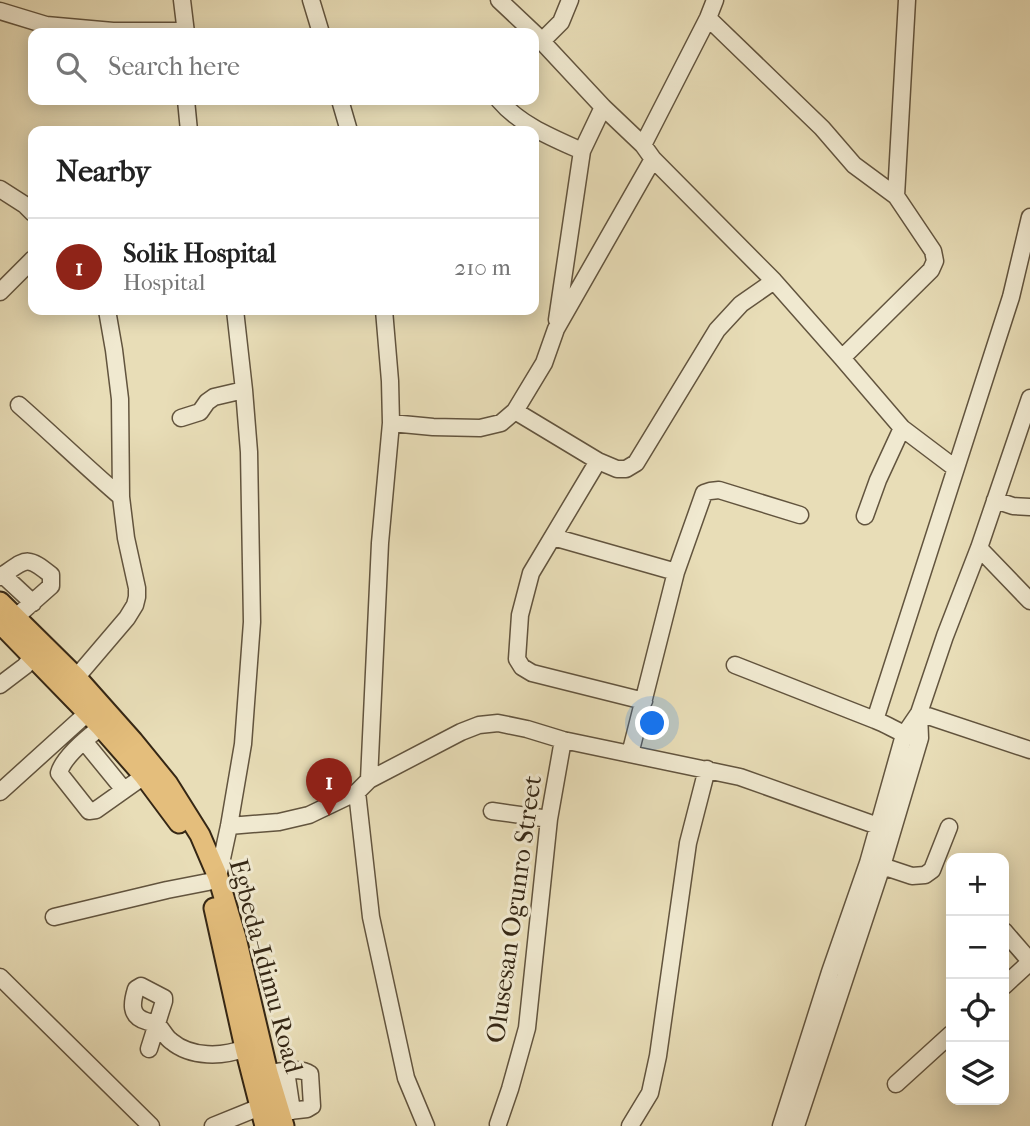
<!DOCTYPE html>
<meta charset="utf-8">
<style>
:root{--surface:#fff;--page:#f2f2f2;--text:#222;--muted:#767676;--line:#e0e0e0;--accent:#8f2418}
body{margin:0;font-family:"IM FELL French Canon",serif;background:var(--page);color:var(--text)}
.controls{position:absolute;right:21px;bottom:21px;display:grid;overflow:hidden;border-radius:14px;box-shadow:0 4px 18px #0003}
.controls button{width:63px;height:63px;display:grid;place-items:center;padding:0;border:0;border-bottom:2px solid var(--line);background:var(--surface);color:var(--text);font:35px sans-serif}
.you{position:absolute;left:653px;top:724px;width:24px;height:24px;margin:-18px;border:5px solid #fff;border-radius:50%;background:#1a73e8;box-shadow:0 0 0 10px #1a73e833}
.badge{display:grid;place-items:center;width:46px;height:46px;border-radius:50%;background:var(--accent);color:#fff;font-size:23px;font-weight:700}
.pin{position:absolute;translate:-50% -58px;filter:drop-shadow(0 2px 4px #0008)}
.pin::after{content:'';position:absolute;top:37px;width:24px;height:21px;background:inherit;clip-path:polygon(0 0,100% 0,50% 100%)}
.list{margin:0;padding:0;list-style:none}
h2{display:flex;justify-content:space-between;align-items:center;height:91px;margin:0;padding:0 28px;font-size:30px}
h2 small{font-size:23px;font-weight:400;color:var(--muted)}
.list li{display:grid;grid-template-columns:46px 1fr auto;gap:21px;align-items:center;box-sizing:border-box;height:98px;padding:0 28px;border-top:2px solid var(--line)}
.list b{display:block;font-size:26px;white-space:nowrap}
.list p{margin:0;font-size:23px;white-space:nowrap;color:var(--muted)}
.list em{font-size:23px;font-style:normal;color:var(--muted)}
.icon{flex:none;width:38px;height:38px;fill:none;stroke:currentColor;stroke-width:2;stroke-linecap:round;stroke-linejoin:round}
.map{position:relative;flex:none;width:1030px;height:1126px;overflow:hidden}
.search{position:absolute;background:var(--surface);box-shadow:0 4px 18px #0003;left:28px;top:28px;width:511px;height:77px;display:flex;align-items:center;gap:18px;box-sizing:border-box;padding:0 24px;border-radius:14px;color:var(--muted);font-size:26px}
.panel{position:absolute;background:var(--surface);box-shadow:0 4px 18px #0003;left:28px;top:126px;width:511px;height:189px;border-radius:14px}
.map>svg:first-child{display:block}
</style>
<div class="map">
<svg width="1030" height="1126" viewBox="0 0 1030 1126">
<rect width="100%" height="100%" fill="#e8ddb7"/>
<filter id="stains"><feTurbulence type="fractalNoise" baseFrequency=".00286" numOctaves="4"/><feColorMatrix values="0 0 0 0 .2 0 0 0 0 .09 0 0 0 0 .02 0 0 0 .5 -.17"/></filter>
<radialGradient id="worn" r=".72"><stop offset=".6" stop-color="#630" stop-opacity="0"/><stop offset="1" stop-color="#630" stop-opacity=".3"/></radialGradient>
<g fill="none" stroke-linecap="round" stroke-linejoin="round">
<g stroke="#62543e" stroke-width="19">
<path id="minor" d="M182,0L186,33
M311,0L321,33
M499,0L534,33
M0,11L46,25L113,31H186
M708,18L822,128L854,165L896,196L933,251L935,261L931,270L842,358
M534,33L603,107L643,145L653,159L774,281L842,358L902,428L955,468
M542,41L561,22L570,0
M186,100L189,131
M340,100L349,131
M499,100C520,125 553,138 582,151
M643,145L708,18L715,0
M0,189L25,205L33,213
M896,196L907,0
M0,292L33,259
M557,320L582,151L603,107
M19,405C53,435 86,467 121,497
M515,411L598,461L617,469H626L636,463L717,330L741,304L774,281
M181,418L200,412L207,402L214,397L244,390
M391,423L433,427L480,428L501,423L515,411L544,363L556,329L653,159
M598,461L531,573L520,615L517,659L522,667L532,673L644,701
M995,500L1013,506L1030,507
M865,516L878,480L902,428
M553,537L676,572
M979,548L1030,601
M3,575L33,603
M0,577C26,560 25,554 51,575V586L16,617
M735,665L875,720C889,725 900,734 914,737
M0,685L25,666L33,656
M69,686L127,618L135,605L137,597V588L126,538L121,497L120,399L114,350L107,310
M919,713L1030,750
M875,720L1011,297L1030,217
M101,727C88,737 63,757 59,773L89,811L96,810L144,776
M84,741L124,790
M630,754L676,572L704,493L710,491L719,490L800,515
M369,780L380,543L391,423L390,381L384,310
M0,792L94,707
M357,792L371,917L406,1078L426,1126
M492,811L549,819
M229,826L279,822L309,815L357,792L369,780L461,732L479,725L498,723L527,729L563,740L740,777L892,831
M882,866L912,876L925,875L932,870L949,827
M218,877L229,826L243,744L252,622L249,452L244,390L235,310
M54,917L167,890L208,882
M1004,931L1030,961
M0,977L151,1126
M1004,986L1030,962
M149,1049L164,1001V998L141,986L136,989C132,1002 129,1016 146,1021C148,1022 154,1023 156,1024C162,1028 165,1037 171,1041C191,1058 223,1057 245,1048
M286,1071L292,1111
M268,1073C281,1072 299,1066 310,1074L312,1106L307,1109L280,1112
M896,1084L951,1034
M498,1124L510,1089L527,1028L549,819L563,740
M213,1126L260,1107
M630,1126L650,1093L658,1056L688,843L707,769
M781,1126L830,972L868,863L904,735L919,713L945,636L979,548L1030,398
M796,1126L882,866L920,738L919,713"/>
</g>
<g stroke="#352715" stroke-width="23">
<path id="major" d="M0,602L77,678L133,741L168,784L200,835L218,877L236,938L268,1073L284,1126
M0,623L101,727L144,776L179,823
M214,908L245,1048L265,1126"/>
</g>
<use href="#minor" stroke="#f0e9d0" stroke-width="16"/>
<use href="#major" stroke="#e4be7c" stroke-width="19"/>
</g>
<g text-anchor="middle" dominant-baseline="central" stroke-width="6" stroke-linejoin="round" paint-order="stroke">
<g font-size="26" fill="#352715" stroke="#f0e9d0">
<text transform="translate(514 909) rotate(-82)">Olusesan Ogunro Street</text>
<text transform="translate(266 966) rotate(75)">Egbeda-Idimu Road</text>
</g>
</g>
<rect width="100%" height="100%" filter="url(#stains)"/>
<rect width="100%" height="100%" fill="url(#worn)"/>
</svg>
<div class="controls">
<button>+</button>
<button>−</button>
<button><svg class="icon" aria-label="locate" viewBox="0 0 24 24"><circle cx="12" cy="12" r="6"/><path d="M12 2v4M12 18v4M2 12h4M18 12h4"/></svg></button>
<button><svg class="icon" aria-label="layers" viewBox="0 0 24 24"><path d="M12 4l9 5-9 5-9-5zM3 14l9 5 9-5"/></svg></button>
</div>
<div class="you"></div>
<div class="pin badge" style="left:329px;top:816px">1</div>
<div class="search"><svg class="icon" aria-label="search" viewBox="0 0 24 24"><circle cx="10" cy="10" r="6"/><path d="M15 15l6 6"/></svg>Search here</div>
<section class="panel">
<h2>Nearby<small></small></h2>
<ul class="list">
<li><span class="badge">1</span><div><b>Solik Hospital</b><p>Hospital</p></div><em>210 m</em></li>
</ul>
</section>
</div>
